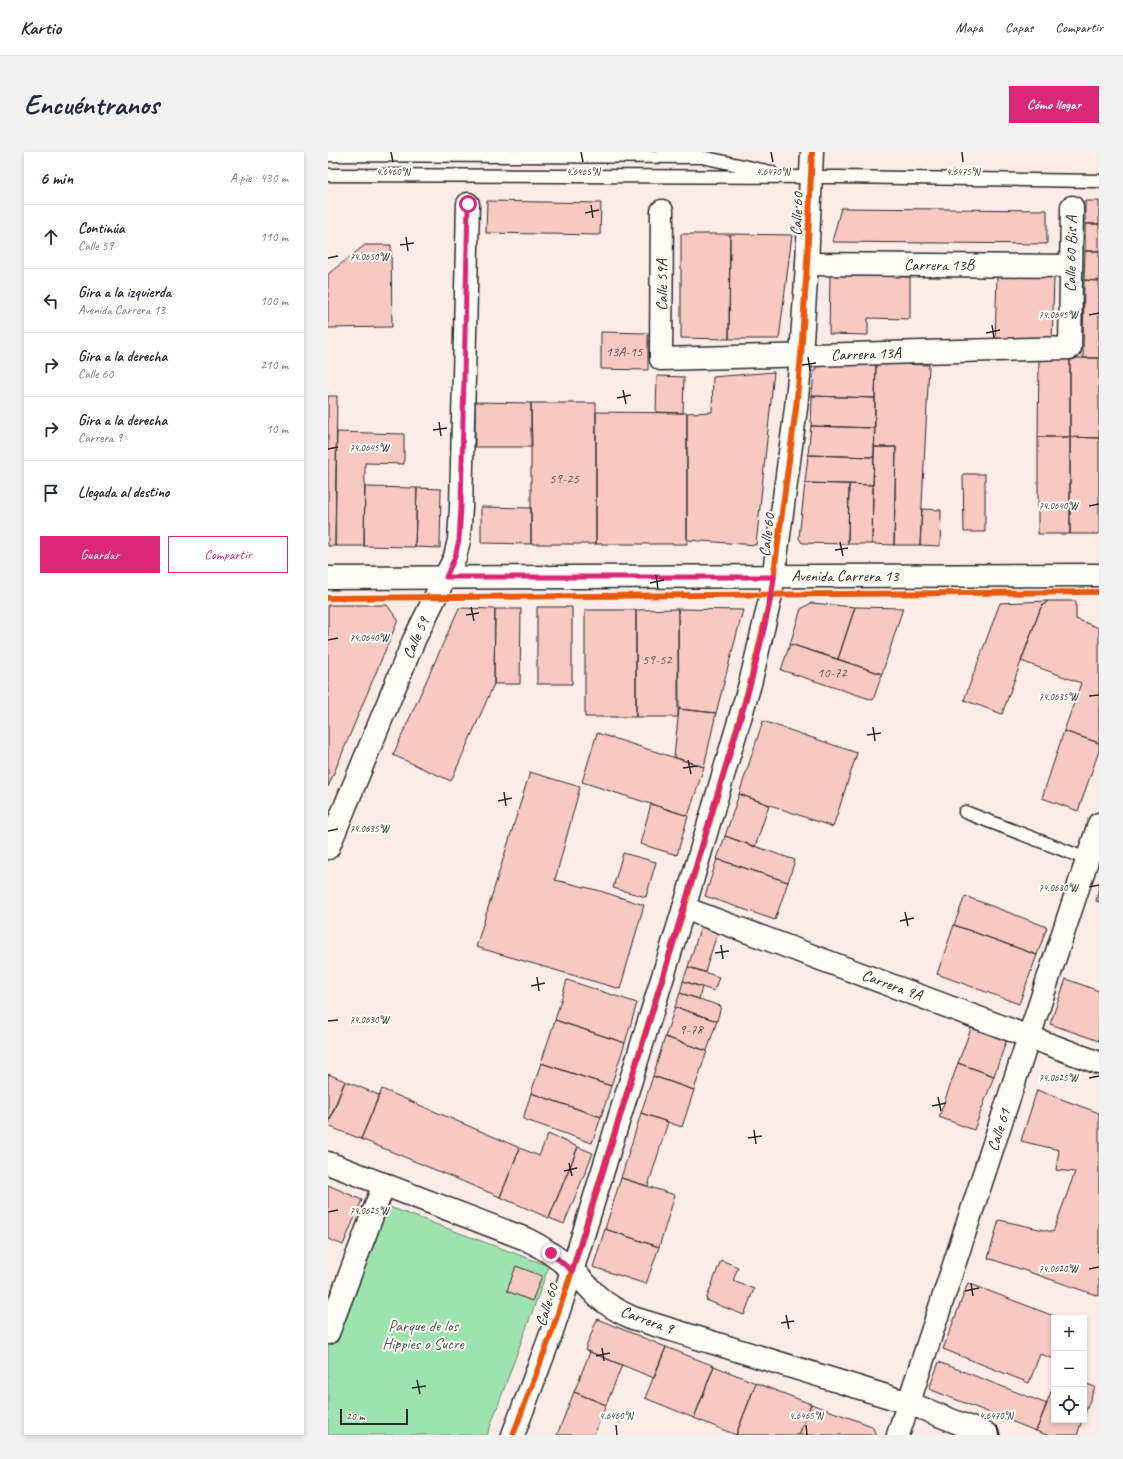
<!DOCTYPE html>
<html lang="es">
<meta charset="utf-8">
<style>
:root{--surface:#fff;--page:#f2f2f3;--text:#1f2937;--muted:#747a83;--line:#e0e1e3;--accent:#db2777}
body{margin:0;font-family:Caveat,sans-serif;background:var(--page);color:var(--text)}
.controls{position:absolute;right:12px;bottom:12px;display:grid;overflow:hidden;border-radius:0px;box-shadow:0 2px 6px #0003}
.controls button{width:36px;height:36px;display:grid;place-items:center;padding:0;border:0;border-bottom:1px solid var(--line);background:var(--surface);color:var(--text);font:20px sans-serif}
.scale{position:absolute;left:12px;bottom:10px;width:68px;box-sizing:border-box;padding-left:4px;border:2px solid #2b2b2b;border-top:0;font-size:11px;line-height:14px;white-space:nowrap;color:#2b2b2b;-webkit-text-stroke:3px #fdfcf7;paint-order:stroke}
.stop{position:absolute;width:12px;height:12px;margin:-9px;border:3px solid #db2777;border-radius:50%;background:#fff}
.stop.end{background:#db2777;border-color:#fff;box-shadow:0 1px 4px #0008}
.list{margin:0;padding:0;list-style:none}
h2{display:flex;justify-content:space-between;align-items:center;height:52px;margin:0;padding:0 16px;font-size:17px}
h2 small{font-size:13px;font-weight:400;color:var(--muted)}
.list li{display:grid;grid-template-columns:26px 1fr auto;gap:12px;align-items:center;box-sizing:border-box;height:64px;padding:0 16px;border-top:1px solid var(--line)}
.list b{display:block;font-size:15px;white-space:nowrap}
.list p{margin:0;font-size:13px;white-space:nowrap;color:var(--muted)}
.list em{font-size:13px;font-style:normal;color:var(--muted)}
.actions{display:flex;gap:8px;padding:12px 16px}
.actions a{flex:1;padding:9px 0;border:1px solid var(--accent);border-radius:0px;text-align:center;font-size:14px;color:var(--accent)}
.actions .main{background:var(--accent);color:#fff}
.icon{flex:none;width:22px;height:22px;fill:none;stroke:currentColor;stroke-width:2;stroke-linecap:round;stroke-linejoin:round}
.map{position:relative;flex:none;width:771px;height:1283px;overflow:hidden;border-radius:0px}
header{display:flex;align-items:center;gap:24px;box-sizing:border-box;height:56px;padding:0 20px;background:var(--surface);border-bottom:1px solid var(--line)}
header strong{font-size:19px}
nav{display:flex;gap:22px;margin-inline-start:auto;font-size:14px}
.intro{display:flex;align-items:center;justify-content:space-between;box-sizing:border-box;height:96px;padding:0 24px}
h1{margin:0;font-size:28px}
.button{padding:10px 18px;border-radius:0px;background:var(--accent);color:#fff;font-size:14px;font-weight:700}
main{display:flex;gap:24px;padding:0 24px}
aside{flex:1;background:var(--surface);border-radius:0px;box-shadow:0 2px 6px #0003}
.map>svg:first-child{display:block}
</style>
<header>
<strong>Kartio</strong>
<nav><a>Mapa</a><a>Capas</a><a>Compartir</a></nav>
</header>
<div class="intro"><h1>Encuéntranos</h1><a class="button">Cómo llegar</a></div>
<main>
<aside>
<h2>6 min<small>A pie · 430 m</small></h2>
<ul class="list">
<li><svg class="icon" aria-label="ahead" viewBox="0 0 24 24"><path d="M12 20V5M6 11l6-6 6 6"/></svg><div><b>Continúa</b><p>Calle 59</p></div><em>110 m</em></li>
<li><svg class="icon" aria-label="left" viewBox="0 0 24 24"><path d="M17 20v-9H6M10 6l-5 5 5 5"/></svg><div><b>Gira a la izquierda</b><p>Avenida Carrera 13</p></div><em>100 m</em></li>
<li><svg class="icon" aria-label="right" viewBox="0 0 24 24"><path d="M7 20v-9h11M14 6l5 5-5 5"/></svg><div><b>Gira a la derecha</b><p>Calle 60</p></div><em>210 m</em></li>
<li><svg class="icon" aria-label="right" viewBox="0 0 24 24"><path d="M7 20v-9h11M14 6l5 5-5 5"/></svg><div><b>Gira a la derecha</b><p>Carrera 9</p></div><em>10 m</em></li>
<li><svg class="icon" aria-label="arrive" viewBox="0 0 24 24"><path d="M6 21V4h12l-3 4 3 4H6"/></svg><div><b>Llegada al destino</b></div></li>
</ul>
<div class="actions"><a class="main">Guardar</a><a>Compartir</a></div>
</aside>
<div class="map">
<svg width="771" height="1283" viewBox="0 0 771 1283">
<rect width="100%" height="100%" fill="#fcece7"/>
<filter id="ink" filterUnits="userSpaceOnUse"><feTurbulence type="fractalNoise" baseFrequency=".025" numOctaves="2"/><feDisplacementMap in="SourceGraphic" scale="8" xChannelSelector="R" yChannelSelector="G"/><feConvolveMatrix kernelMatrix="1 2 1 2 8 2 1 2 1" color-interpolation-filters="sRGB"/></filter>
<g filter="url(#ink)">
<path fill="#9de3b0" stroke="#64876e" d="M48,1050L221,1114L159,1283H0V1167Z"/>
<path fill="#f8c8c3" stroke="#2b2b2b" d="M159,49L273,51L272,83L158,81Z
M757,49H771V72H757Z
M513,56L719,58V92L504,90Z
M757,72H771V99H757Z
M353,82H402L401,187L353,186Z
M402,82L464,83L451,187H401Z
M37,93H63L64,175L0,176V122Z
M757,99H771V129L756,128Z
M502,123L582,125V167L540,166V183L501,182Z
M669,123L726,125L724,192L667,190Z
M756,128L771,129V206H755Z
M273,180L320,181V218L273,217Z
M711,206H742V285H710Z
M742,206H771V286L742,285Z
M493,209L548,211L547,246L484,244L486,219Z
M548,211L601,213L592,393H566L568,295H546Z
M446,220L428,393L359,388V261L384,260L385,225Z
M329,224L356,225L355,261L328,260Z
M0,244H9L7,394H0Z
M484,244L547,246V276L483,274Z
M147,250L203,251L204,295H147Z
M203,251H268V392H203Z
M268,260L359,261V392H268Z
M483,274L547,276L546,305L480,303Z
M9,280L76,282V312L37,311L36,394H7Z
M710,285H742V382H710Z
M742,285L771,286V382H742Z
M546,295H568L566,393L544,392Z
M480,303L546,305L545,333L477,331Z
M635,322H657V380H636Z
M477,331L521,332L520,392L474,391L471,386Z
M521,332L545,333L544,392H520Z
M37,335L89,336L87,395L36,394Z
M89,336L113,337L112,396L87,395Z
M153,355L203,356V392L153,391Z
M594,357L613,358L612,394L592,393Z
M720,449H748V467L771,476V591L736,579L753,531L693,509L713,455Z
M720,449L713,455L674,562L636,548L672,451Z
M483,451L527,455L510,507L462,492L473,457Z
M0,453H59L70,468L0,635Z
M209,455H244V532H209Z
M527,455L575,456L554,522L510,507Z
M131,456L167,457L166,532L123,629L65,603Z
M167,457H193L192,532H166Z
M350,457L415,458L388,561L351,557Z
M350,457V565H308V458Z
M257,458H308V565H257Z
M462,492L554,522L545,548L453,518Z
M351,557L388,561L376,615L346,605Z
M435,569L529,601L505,675L411,642Z
M736,579L771,591V599L750,659L714,646Z
M269,581L376,615L360,664L254,630Z
M202,620L252,635L227,728L269,738L316,753L292,837L148,795Z
M411,642L441,653L427,695L397,684Z
M323,652L360,664L349,703L312,692Z
M397,684L467,708L460,730L389,707Z
M295,701L328,710L318,745L285,736Z
M389,707L460,730L447,768L377,744Z
M771,734V750L768,749Z
M637,744L719,775L709,803L626,773Z
M626,773L709,803L691,852L609,822Z
M373,774L390,779L377,820L360,815Z
M360,815L391,825L386,839L355,829Z
M738,827L771,839V889L722,872Z
M239,828L309,851L297,891L227,868Z
M355,829L374,835L371,847L352,841Z
M352,841L393,854L389,869L347,855Z
M347,855L389,869L379,899L337,885Z
M227,868L297,891L283,934L213,911Z
M645,871L680,884L666,924L630,911Z
M337,885L379,899L366,938L325,924Z
M213,911L283,934L273,965L203,941Z
M630,911L666,924L646,978L611,965Z
M0,922L17,929L0,971Z
M325,924L366,938L354,975L313,961Z
M17,929L51,943L33,987L0,974Z
M54,937L192,996L172,1045L33,987Z
M709,938L771,961V1093L769,1100H771V1144L660,1106L671,1068L725,1080L747,1020L728,1018L731,998L693,989Z
M203,941L273,965L264,991L195,967Z
M313,961L340,970L320,1034L293,1026Z
M220,982L250,995L221,1066L172,1045L192,996L211,1004Z
M250,995L265,1001L236,1072L221,1066Z
M293,1026L347,1043L331,1095L277,1077Z
M0,1033L34,1048L15,1093L0,1087Z
M277,1077L331,1095L318,1132L265,1115Z
M393,1108L410,1115L405,1129L426,1137L416,1163L378,1148Z
M188,1114L214,1124L204,1149L179,1139Z
M640,1131L731,1166H726V1207L712,1202L701,1231L615,1197Z
M269,1167L338,1195L326,1226L257,1198Z
M338,1195L386,1214L366,1266L317,1246Z
M262,1200L294,1213L278,1253L246,1240Z
M611,1210L719,1252L708,1279L601,1237Z
M386,1214L428,1231L408,1283L366,1266Z
M428,1231L483,1252L471,1283H408Z
M756,1231L767,1235L756,1264Z
M726,1232V1268H754L749,1283H719L708,1279Z
M246,1240L278,1253L266,1283H229Z
M483,1252L544,1274L548,1283H471Z"/>
<g fill="none" stroke-linecap="round" stroke-linejoin="round">
<g stroke="#2b2b2b" stroke-width="15">
<path id="service" d="M0,3L374,5L443,20
M0,23L510,25L771,29
M637,660L759,707"/>
</g>
<g stroke="#2b2b2b" stroke-width="25">
<path id="minor" d="M334,59L333,207L742,196L744,55
M479,112L743,114
M0,696L86,488L127,405L131,388L133,355L140,52
M356,756L771,911
M0,1181L56,1032
M570,1283L771,672"/>
</g>
<g stroke="#2b2b2b" stroke-width="25">
<path id="tertiary" d="M0,1011L198,1087C215,1095 230,1106 244,1118C253,1126 260,1135 268,1143C279,1153 291,1160 305,1166L581,1251L660,1283
M185,1283L222,1185L244,1119L356,756L422,532L443,443L468,256L473,204L479,112L484,0"/>
</g>
<g stroke="#2b2b2b" stroke-width="25">
<path id="secondary" d="M0,426L771,423"/>
</g>
<use href="#service" stroke="#fdfcf7" stroke-width="12"/>
<use href="#minor" stroke="#fdfcf7" stroke-width="22"/>
<use href="#tertiary" stroke="#fdfcf7" stroke-width="22"/>
<use href="#secondary" stroke="#fdfcf7" stroke-width="22"/>
<g stroke="#fdfcf7" stroke-width="8">
<path id="cycleway" d="M0,446L771,440
M185,1283L222,1185L244,1119L356,756L422,532L443,443L468,256L473,204L479,112L484,0"/>
</g>
<use href="#cycleway" stroke="#e8590c" stroke-width="6"/>
</g>
</g>
<g fill="none" stroke-linecap="round" stroke-linejoin="round" filter="url(#ink)">
<path stroke="#db2777" stroke-width="5" d="M140,52L133,355L131,388L127,405L118,425H446C433,507 406,587 382,667C338,818 291,968 244,1119L223,1101"/>
</g>
<path fill="none" stroke="#2b2b2b" stroke-width="1.5" d="M63,0L65,10M253,0L255,10M443,0L445,10M634,0L635,10M263,53L265,66M257,61L271,58M78,85L80,99M72,93L86,91M0,106L10,104M761,163L771,161M664,173L666,186M658,181L672,178M480,205L482,219M474,213L488,211M295,238L298,252M289,246L303,243M111,270L113,284M105,278L119,276M0,297L10,295M761,354L771,352M512,390L515,404M507,398L520,396M328,423L330,437M322,431L336,428M143,455L146,469M138,463L151,461M0,488L10,486M761,544L771,543M545,575L547,589M539,583L553,581M360,608L363,622M355,616L369,614M176,640L178,654M170,649L184,646M0,679L10,677M761,735L771,733M577,760L580,774M572,769L586,766M393,793L395,807M387,801L401,799M209,825L211,839M203,834L217,831M0,869L10,868M761,926L771,924M610,945L613,959M604,954L618,951M426,978L428,992M420,986L434,984M241,1011L244,1024M236,1019L249,1016M0,1060L10,1058M761,1117L771,1115M643,1131L645,1144M637,1139L651,1136M458,1163L461,1177M453,1171L466,1169M274,1196L276,1209M268,1204L282,1201M89,1228L92,1242M84,1236L98,1234M288,1273L289,1283M478,1273L479,1283M668,1273L670,1283"/>
<g text-anchor="middle" dominant-baseline="central" stroke-width="4" stroke-linejoin="round" paint-order="stroke">
<g font-size="14" fill="#5e5251">
<text x="296" y="199">13A-15</text>
<text x="236" y="326">59-25</text>
<text x="329" y="507">59-52</text>
<text x="504" y="520">10-72</text>
<text x="363" y="877">9-78</text>
</g>
<g font-size="16" fill="#2b2b2b" stroke="#fdfcf7">
<text transform="translate(469 62) rotate(-87)">Calle 60</text>
<text transform="translate(743 102) rotate(-89)">Calle 60 Bis A</text>
<text x="611" y="113">Carrera 13B</text>
<text transform="translate(334 133) rotate(-90)">Calle 59A</text>
<text transform="translate(538 202) rotate(-2)">Carrera 13A</text>
<text transform="translate(439 383) rotate(-83)">Calle 60</text>
<text x="517" y="424">Avenida Carrera 13</text>
<text transform="translate(88 486) rotate(-66)">Calle 59</text>
<text transform="translate(564 833) rotate(20)">Carrera 9A</text>
<text transform="translate(671 978) rotate(-72)">Calle 61</text>
<text transform="translate(219 1153) rotate(-72)">Calle 60</text>
<text transform="translate(319 1168) rotate(20)">Carrera 9</text>
</g>
<g font-size="16" fill="#48594c" stroke="#fdfcf7">
<text x="95" y="1174">Parque de los<tspan x="95" dy="18">Hippies o Sucre</tspan></text>
</g>
</g>
<g font-size="10" text-anchor="middle" fill="#2b2b2b" stroke="#fdfcf7" stroke-width="4" stroke-linejoin="round" paint-order="stroke">
<text x="65" y="23">4.6460°N</text>
<text x="255" y="23">4.6465°N</text>
<text x="445" y="23">4.6470°N</text>
<text x="635" y="23">4.6475°N</text>
<text x="41" y="108">74.0650°W</text>
<text x="730" y="166">74.0645°W</text>
<text x="41" y="299">74.0645°W</text>
<text x="730" y="357">74.0640°W</text>
<text x="41" y="489">74.0640°W</text>
<text x="730" y="548">74.0635°W</text>
<text x="41" y="680">74.0635°W</text>
<text x="730" y="739">74.0630°W</text>
<text x="41" y="871">74.0630°W</text>
<text x="730" y="929">74.0625°W</text>
<text x="41" y="1062">74.0625°W</text>
<text x="730" y="1120">74.0620°W</text>
<text x="288" y="1267">4.6460°N</text>
<text x="478" y="1267">4.6465°N</text>
<text x="668" y="1267">4.6470°N</text>
</g>
</svg>
<div class="controls">
<button>+</button>
<button>−</button>
<button><svg class="icon" aria-label="locate" viewBox="0 0 24 24"><circle cx="12" cy="12" r="6"/><path d="M12 2v4M12 18v4M2 12h4M18 12h4"/></svg></button>
</div>
<div class="scale">20 m</div>
<div class="stop" style="left:140px;top:52px"></div>
<div class="stop end" style="left:223px;top:1101px"></div>
</div>
</main>
